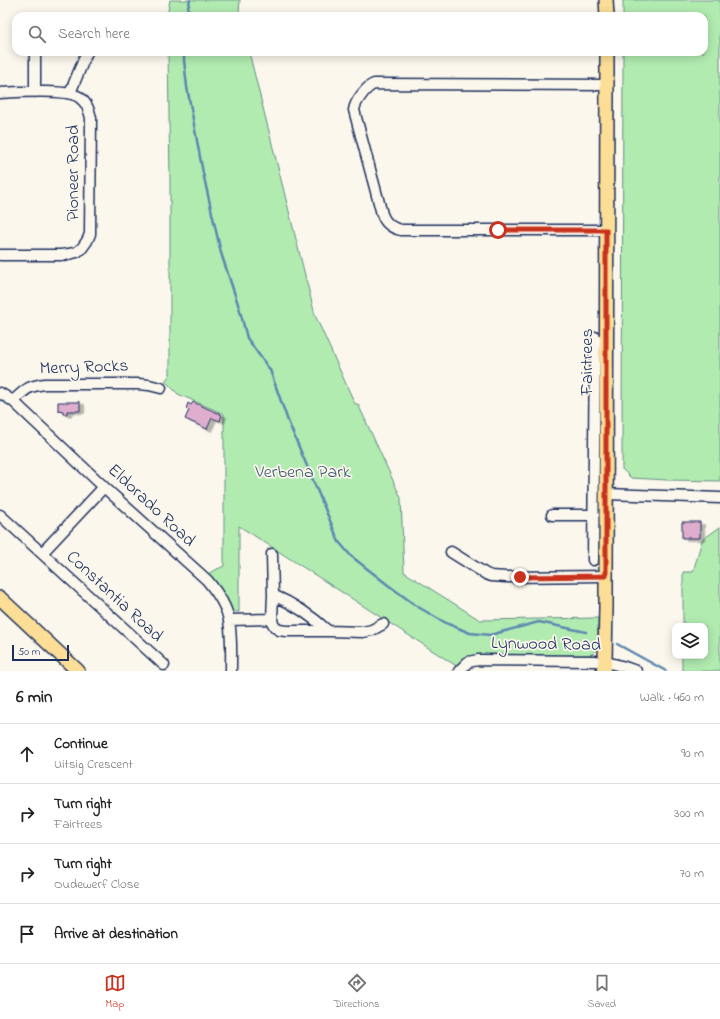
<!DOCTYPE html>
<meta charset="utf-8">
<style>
:root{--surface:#fff;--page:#f6f6f6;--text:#222;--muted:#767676;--line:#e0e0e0;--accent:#c8321e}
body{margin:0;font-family:"Indie Flower",sans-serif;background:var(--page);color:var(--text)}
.controls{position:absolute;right:12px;bottom:12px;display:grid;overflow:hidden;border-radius:8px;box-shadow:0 2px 10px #0003}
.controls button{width:36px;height:36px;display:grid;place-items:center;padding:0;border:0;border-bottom:1px solid var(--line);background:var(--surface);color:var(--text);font:20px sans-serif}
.scale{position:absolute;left:12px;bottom:10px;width:57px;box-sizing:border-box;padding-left:4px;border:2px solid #1b2f5e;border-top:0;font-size:11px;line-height:14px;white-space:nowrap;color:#1b2f5e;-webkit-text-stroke:3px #fbf7ec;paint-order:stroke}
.stop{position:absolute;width:12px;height:12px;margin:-9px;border:3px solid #c8321e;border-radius:50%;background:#fff}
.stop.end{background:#c8321e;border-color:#fff;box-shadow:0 1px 4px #0008}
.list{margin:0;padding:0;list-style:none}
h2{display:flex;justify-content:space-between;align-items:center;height:52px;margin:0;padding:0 16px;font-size:17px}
h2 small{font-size:13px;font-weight:400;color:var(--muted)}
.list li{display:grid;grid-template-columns:26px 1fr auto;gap:12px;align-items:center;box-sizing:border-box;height:60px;padding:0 16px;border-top:1px solid var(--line)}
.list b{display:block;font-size:15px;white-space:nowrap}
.list p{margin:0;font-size:13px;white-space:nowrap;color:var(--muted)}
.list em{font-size:13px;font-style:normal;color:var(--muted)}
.icon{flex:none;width:22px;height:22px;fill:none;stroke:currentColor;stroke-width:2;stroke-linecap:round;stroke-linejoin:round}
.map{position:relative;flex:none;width:720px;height:671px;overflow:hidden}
.search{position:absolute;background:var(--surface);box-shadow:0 2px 10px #0003;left:12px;right:12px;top:12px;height:44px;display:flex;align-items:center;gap:10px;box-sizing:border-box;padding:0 14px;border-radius:12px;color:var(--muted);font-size:15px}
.sheet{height:292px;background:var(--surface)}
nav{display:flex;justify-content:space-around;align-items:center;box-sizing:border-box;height:56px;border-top:1px solid var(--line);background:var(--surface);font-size:11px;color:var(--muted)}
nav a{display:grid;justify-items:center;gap:2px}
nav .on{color:var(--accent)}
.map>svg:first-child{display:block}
</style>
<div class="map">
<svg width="720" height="671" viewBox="0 0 720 671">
<defs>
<filter id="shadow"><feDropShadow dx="4.5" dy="2.5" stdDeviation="0" flood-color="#0004"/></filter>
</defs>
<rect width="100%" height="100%" fill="#fbf7ec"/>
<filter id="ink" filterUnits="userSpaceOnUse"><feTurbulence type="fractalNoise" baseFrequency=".025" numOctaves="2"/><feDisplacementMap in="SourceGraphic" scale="8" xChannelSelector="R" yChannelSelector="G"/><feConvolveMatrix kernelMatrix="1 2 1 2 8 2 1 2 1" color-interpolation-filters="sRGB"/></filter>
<g filter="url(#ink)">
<path fill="#b1ebb0" stroke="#668d87" d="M170,0H240L239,12L240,16H167Z
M623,0H720V481L667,480L631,478L622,469L623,52H704V16H623Z
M168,52H249L315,315L355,404H358L401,498L404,572L480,620L598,618V647C596,652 593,654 589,655L475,657L458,667L239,526V612L230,611L207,575L211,572L224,566V414L178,394L165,381L170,375V178Z
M720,527V671H682V656H705V626H683V572H693L702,540Z"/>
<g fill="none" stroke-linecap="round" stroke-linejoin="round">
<path stroke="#5c87b0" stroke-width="2.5" d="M186,16L190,0
M184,52V60L187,87L203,173L221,253L239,307L247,338L270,370L288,421L339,542L351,556L388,585L418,607L446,623L470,633L490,635L539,622L586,632
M617,644L666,671"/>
</g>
<path fill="#dfaece" stroke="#1b2f5e" filter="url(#shadow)" d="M58,402H80V411H67V414H63V411L58,410Z
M193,402L222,415L220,421L212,418L207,429L185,419L189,410L186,409L188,403L191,405Z
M682,522H700V538H682Z"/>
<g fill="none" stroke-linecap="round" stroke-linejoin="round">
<g stroke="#1b2f5e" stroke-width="13">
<path id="minor" d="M35,52V92
M0,93C17,92 67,89 79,97C87,103 89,110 91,118L90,234L87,241L82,248L77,252L69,254L61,255H0
M70,93L87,52
M607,230H401C391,228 385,223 382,214L354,110C355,102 366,87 374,84L607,85
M0,393L13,401L104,487L207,580C217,592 227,606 229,621C232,637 231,655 231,671
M13,401C26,389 28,386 45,384H138L149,385L161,388
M607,494L720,498
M0,515L164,665
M552,515H594
M451,552L486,574L491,576L506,577L606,576
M42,553L104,487
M272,554L273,595
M593,560L595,337
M272,619L273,595C294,604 312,616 328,631
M229,620L272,619L273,624L275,627L279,630L286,631H328L363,632L372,630L383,624
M459,671L468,662L478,660L595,661C609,662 623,666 636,671"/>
</g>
<g stroke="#1b2f5e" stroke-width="16">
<path id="major" d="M606,0L607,16
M0,598L78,671
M603,671L605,662L606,606L607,52"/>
</g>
<use href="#minor" stroke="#fbf7ec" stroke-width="10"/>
<use href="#major" stroke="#fdde96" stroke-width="13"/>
</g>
</g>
<g fill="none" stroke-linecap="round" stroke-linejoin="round" filter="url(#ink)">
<path stroke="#c8321e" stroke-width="5" d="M498,230H606V576L520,577"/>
</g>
<g text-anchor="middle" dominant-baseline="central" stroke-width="3.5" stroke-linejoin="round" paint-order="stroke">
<g font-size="18" fill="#1b2f5e" stroke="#fbf7ec">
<text transform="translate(74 173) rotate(-90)">Pioneer Road</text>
<text transform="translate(588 362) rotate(-90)">Fairtrees</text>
<text transform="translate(84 368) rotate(-2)">Merry Rocks</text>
<text transform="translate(151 506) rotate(43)">Eldorado Road</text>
<text transform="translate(114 597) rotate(43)">Constantia Road</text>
<text transform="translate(546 645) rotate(1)">Lynwood Road</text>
</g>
<g font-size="18" fill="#39556e" stroke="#fbf7ec">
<text x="303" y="473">Verbena Park</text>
</g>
</g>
</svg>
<div class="controls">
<button><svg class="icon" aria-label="layers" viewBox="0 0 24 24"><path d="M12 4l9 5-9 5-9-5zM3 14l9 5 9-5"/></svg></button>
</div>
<div class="scale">50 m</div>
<div class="stop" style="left:498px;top:230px"></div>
<div class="stop end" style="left:520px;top:577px"></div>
<div class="search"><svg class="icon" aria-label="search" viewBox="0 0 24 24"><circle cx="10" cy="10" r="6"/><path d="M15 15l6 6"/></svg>Search here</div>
</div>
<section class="sheet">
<h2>6 min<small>Walk · 460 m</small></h2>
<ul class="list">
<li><svg class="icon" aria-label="ahead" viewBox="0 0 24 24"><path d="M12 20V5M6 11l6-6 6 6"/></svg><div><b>Continue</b><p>Uitsig Crescent</p></div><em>90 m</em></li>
<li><svg class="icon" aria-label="right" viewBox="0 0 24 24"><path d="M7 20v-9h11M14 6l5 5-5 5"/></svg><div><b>Turn right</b><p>Fairtrees</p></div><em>300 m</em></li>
<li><svg class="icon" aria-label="right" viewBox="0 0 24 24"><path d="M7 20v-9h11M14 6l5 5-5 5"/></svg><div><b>Turn right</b><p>Oudewerf Close</p></div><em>70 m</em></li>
<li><svg class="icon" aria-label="arrive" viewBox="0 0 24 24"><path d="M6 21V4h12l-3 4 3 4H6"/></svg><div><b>Arrive at destination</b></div></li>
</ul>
</section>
<nav>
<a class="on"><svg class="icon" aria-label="map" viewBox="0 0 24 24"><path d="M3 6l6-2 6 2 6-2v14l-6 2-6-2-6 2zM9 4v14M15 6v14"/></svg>Map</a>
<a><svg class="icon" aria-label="directions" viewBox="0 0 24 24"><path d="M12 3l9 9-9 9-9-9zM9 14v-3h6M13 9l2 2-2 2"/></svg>Directions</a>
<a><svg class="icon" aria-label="saved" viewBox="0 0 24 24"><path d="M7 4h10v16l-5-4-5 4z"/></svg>Saved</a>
</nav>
